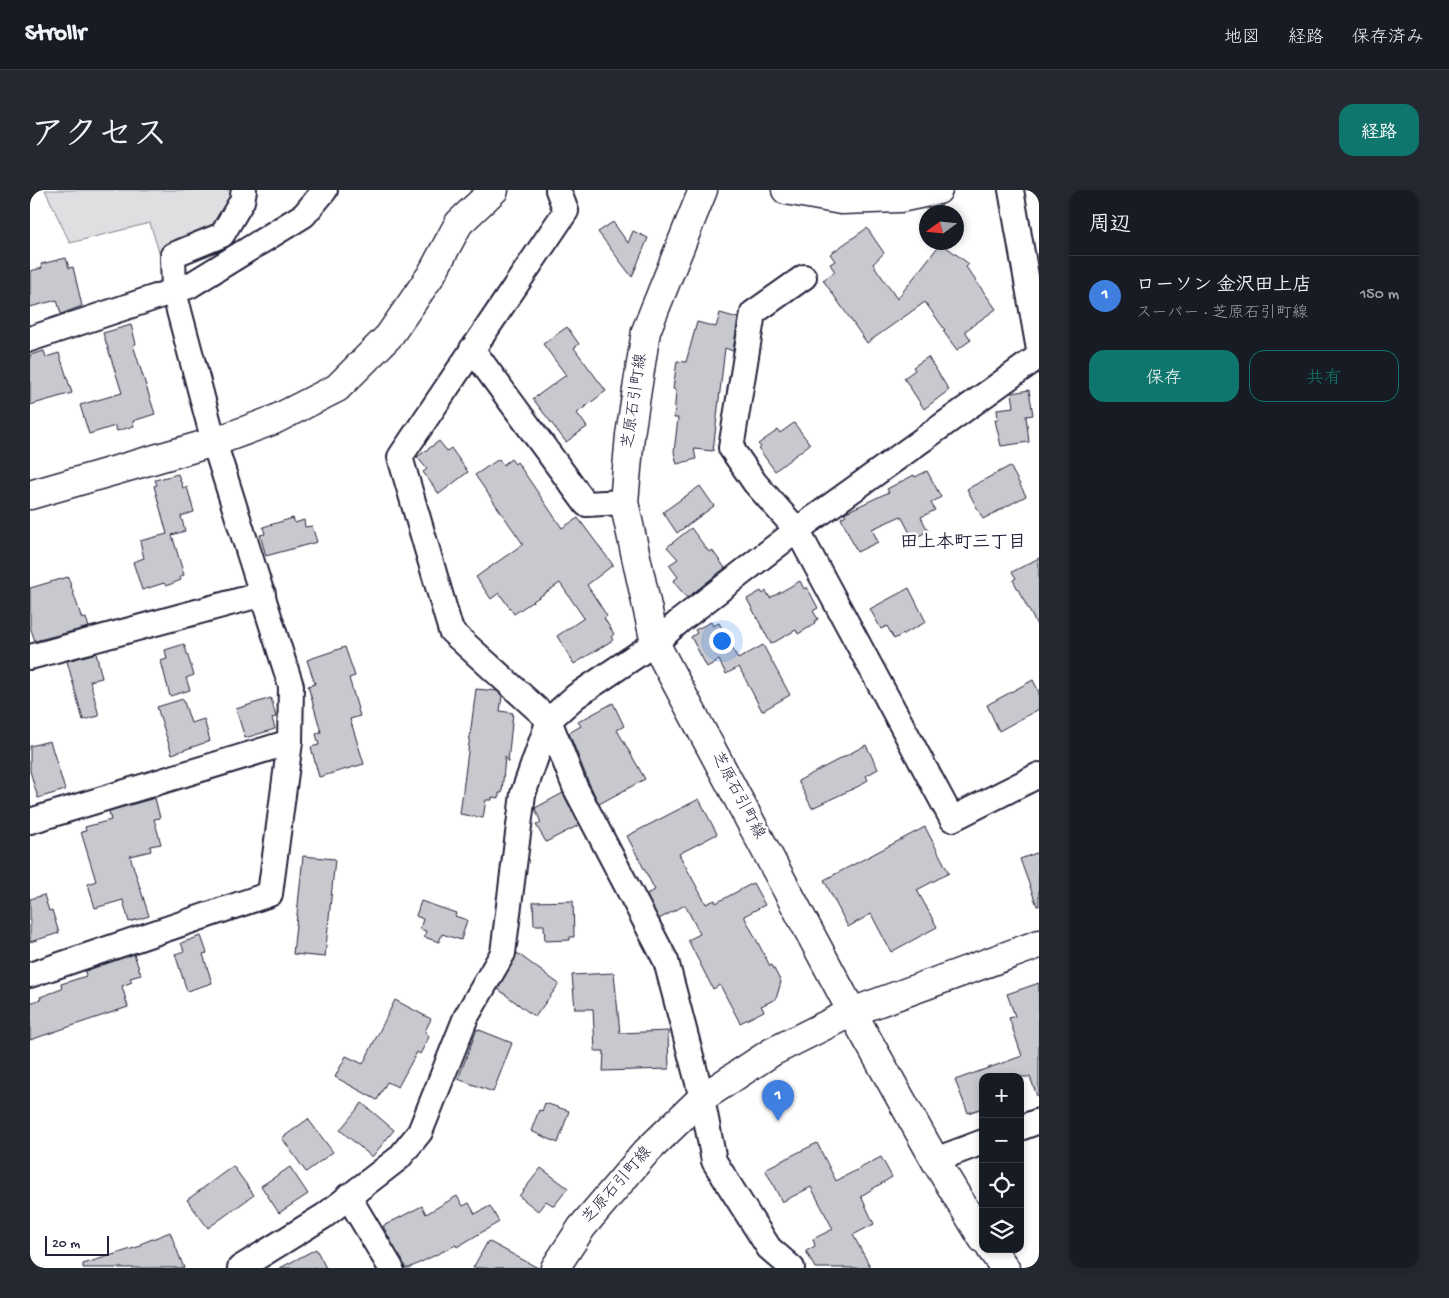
<!DOCTYPE html>
<html lang="ja">
<meta charset="utf-8">
<style>
:root{--surface:#171b24;--page:#242831;--text:#f1f3f6;--muted:#9ea1a6;--line:#363941;--accent:#0f766e}
body{margin:0;font-family:"Gochi Hand","Klee One",sans-serif;background:var(--page);color:var(--text)}
.controls{position:absolute;right:15px;bottom:15px;display:grid;overflow:hidden;border-radius:10px;box-shadow:0 2px 8px #0003}
.controls button{width:45px;height:45px;display:grid;place-items:center;padding:0;border:0;border-bottom:1px solid var(--line);background:var(--surface);color:var(--text);font:25px sans-serif}
.compass{position:absolute;left:889px;top:15px;width:45px;height:45px;border-radius:50%;background:var(--surface);box-shadow:0 2px 8px #0003;rotate:255deg}
.scale{position:absolute;left:15px;bottom:12px;width:64px;box-sizing:border-box;padding-left:5px;border:2px solid #22223b;border-top:0;font-size:14px;line-height:18px;white-space:nowrap;color:#22223b;-webkit-text-stroke:4px #fff;paint-order:stroke}
.you{position:absolute;left:691px;top:450px;width:18px;height:18px;margin:-12px;border:4px solid #fff;border-radius:50%;background:#1a73e8;box-shadow:0 0 0 8px #1a73e833}
.badge{display:grid;place-items:center;width:32px;height:32px;border-radius:50%;background:var(--accent);color:#fff;font-size:16px;font-weight:700}
.pin{position:absolute;translate:-50% -41px;filter:drop-shadow(0 1px 2px #0008)}
.pin::after{content:'';position:absolute;top:26px;width:18px;height:15px;background:inherit;clip-path:polygon(0 0,100% 0,50% 100%)}
.list{margin:0;padding:0;list-style:none}
h2{display:flex;justify-content:space-between;align-items:center;height:65px;margin:0;padding:0 20px;font-size:21px}
h2 small{font-size:16px;font-weight:400;color:var(--muted)}
.list li{display:grid;grid-template-columns:32px 1fr auto;gap:15px;align-items:center;box-sizing:border-box;height:80px;padding:0 20px;border-top:1px solid var(--line)}
.list b{display:block;font-size:19px;white-space:nowrap}
.list p{margin:0;font-size:16px;white-space:nowrap;color:var(--muted)}
.list em{font-size:16px;font-style:normal;color:var(--muted)}
.actions{display:flex;gap:10px;padding:15px 20px}
.actions a{flex:1;padding:11px 0;border:1px solid var(--accent);border-radius:15px;text-align:center;font-size:18px;color:var(--accent)}
.actions .main{background:var(--accent);color:#fff}
.icon{flex:none;width:28px;height:28px;fill:none;stroke:currentColor;stroke-width:2;stroke-linecap:round;stroke-linejoin:round}
.map{position:relative;flex:none;width:1009px;height:1078px;overflow:hidden;border-radius:15px}
header{display:flex;align-items:center;gap:30px;box-sizing:border-box;height:70px;padding:0 25px;background:var(--surface);border-bottom:1px solid var(--line)}
header strong{font-size:24px}
nav{display:flex;gap:28px;margin-inline-start:auto;font-size:18px}
.intro{display:flex;align-items:center;justify-content:space-between;box-sizing:border-box;height:120px;padding:0 30px}
h1{margin:0;font-size:35px}
.button{padding:12px 22px;border-radius:15px;background:var(--accent);color:#fff;font-size:18px;font-weight:700}
main{display:flex;gap:30px;padding:0 30px}
aside{flex:1;background:var(--surface);border-radius:15px;box-shadow:0 2px 8px #0003}
.map>svg:first-child{display:block}
</style>
<header>
<strong>Strollr</strong>
<nav><a>地図</a><a>経路</a><a>保存済み</a></nav>
</header>
<div class="intro"><h1>アクセス</h1><a class="button">経路</a></div>
<main>
<div class="map">
<svg width="1009" height="1078" viewBox="0 0 1009 1078">
<rect width="100%" height="100%" fill="#fff"/>
<filter id="ink" filterUnits="userSpaceOnUse"><feTurbulence type="fractalNoise" baseFrequency=".02" numOctaves="2"/><feDisplacementMap in="SourceGraphic" scale="10" xChannelSelector="R" yChannelSelector="G"/><feConvolveMatrix kernelMatrix="1 2 1 2 8 2 1 2 1" color-interpolation-filters="sRGB"/></filter>
<g filter="url(#ink)">
<path fill="#dfdfe2" stroke="#80808e" d="M15,0H202L203,7L189,31L129,62L120,33L40,53Z"/>
<path fill="#c8c8cf" stroke="#22223b" d="M583,32L598,53L603,41L618,48L602,87L568,42Z
M837,38L854,63L843,74L867,109L911,53L939,74L936,77L966,119L935,141L941,150L927,160L913,141L915,140L895,112L837,153L793,90L805,82L800,74L805,71L800,64Z
M36,68L39,78L43,77L52,116L31,124L27,110L0,117V81L12,78L11,74Z
M690,123L708,128L703,161L695,158L683,261L664,259L666,269L647,274L644,262L648,228H644L646,200L643,199L647,171L656,172L667,132L686,137Z
M101,135L106,154L103,155L125,224L103,231L104,236L87,241L85,236L59,244L50,215L92,203L73,143Z
M537,137L549,154L544,158L576,201L547,223L557,237L536,252L503,209L536,185L513,154Z
M14,161L16,167L29,163L42,203L0,215V165Z
M898,167L919,200L894,219L874,188L885,180L883,177Z
M999,200L1003,225L996,226L999,252L971,256L965,230H968L967,219L984,217L982,203Z
M764,233L780,254L745,281L729,259L731,257L728,254L748,240L750,243Z
M409,251L417,261L421,258L438,282L409,304L393,282L397,279L387,267Z
M469,269L473,275L481,269L485,274L487,272L532,338L548,328L583,375L557,395L577,426L574,428L584,444L581,447L583,450L544,474L527,446L554,428L530,393L484,424L469,403L461,409L446,387L493,354L445,285Z
M980,276L996,306L953,329L937,299Z
M897,281L911,307L901,313L905,320L891,327L898,341L883,349L871,326L842,339L848,352L827,362L811,328L816,325L814,323L859,302L857,299L884,285L885,287Z
M148,284L153,298L157,297L164,322L151,326L155,341L142,345L154,385L150,387L151,390L136,396L134,393L112,400L103,372L114,368L110,351L137,344L124,296L127,295L125,290Z
M670,296L684,316L647,343L633,322Z
M263,328L265,333L274,330L275,337L282,336L287,352L236,366L230,345L235,344L233,337Z
M661,338L679,362L682,360L695,378L657,408L643,391L648,387L639,375L648,369L637,357Z
M1009,368V439L983,390L986,388L982,382Z
M38,387L52,429L56,428L59,437L5,451L0,437V398Z
M770,391L774,399L777,397L788,418L783,421L788,429L784,432L785,434L768,444L766,440L741,454L717,409L731,401L733,404L736,401L740,408Z
M879,398L896,432L864,449L857,436L851,439L840,419Z
M681,432L683,436L689,433L708,469L733,455L760,505L732,521L709,477L696,484L689,470L677,477L661,447L667,443L665,440Z
M154,454L164,485L156,488L160,500L140,506L131,471L137,469L135,460Z
M315,457L325,486L319,488L330,526L320,529L334,574L289,587L281,557L289,555L286,544L291,542L278,496L285,494L277,470Z
M66,463L72,488L60,491L69,526L53,530L37,471Z
M1003,490L1009,502V519L969,541L957,515Z
M446,499L467,501L472,506L470,521L483,523L478,572L475,566L472,603H469V608L462,607V610H456L453,628L430,624Z
M241,508L246,527L242,528L245,539L215,548L206,519Z
M153,509L161,533L174,529L180,551L142,564L127,517Z
M583,513L594,536L587,540L615,589L569,614L558,591L539,543L551,536L548,532Z
M20,551L35,600L8,608L0,581V556Z
M836,555L848,579L836,586L838,590L829,596L782,618L768,591Z
M533,603L549,635L516,652L506,635L511,633L505,618Z
M125,608L130,628L124,629L131,654L120,656L121,661L100,666L119,726L99,732L93,710L65,718L58,694L66,691L51,642L56,641L55,637L81,630L79,621Z
M669,609L687,644L649,664L676,714L685,710L686,713L723,693L735,715L714,726L740,776L742,775L751,792L746,809L731,816L734,821L710,833L690,795L683,799L658,750L670,744L655,715L629,729L616,704L625,700L597,646Z
M895,637L919,683L887,700L907,737L861,762L841,724L818,737L794,690Z
M1009,662V716H1007L990,669Z
M273,666L305,669L295,767L263,764Z
M14,705L19,721L22,720L29,743L0,752V709Z
M391,711L426,723L425,726L437,730L431,750L412,744L409,752L394,747L396,741L390,739L393,729L386,726Z
M543,711L544,747H540V750L515,751L514,735H504L503,712Z
M171,746L177,763L173,764L182,793L157,801L145,764L154,761L151,753Z
M487,763L529,794L505,827L468,799Z
M104,764L111,785L100,788L102,792L92,796L98,817L0,850V813L11,809L10,807L32,799L31,794L56,786L55,781Z
M584,783L590,843L638,841L639,879L573,881L574,861H565L563,819H545L542,785Z
M1009,793V905L1007,906L1000,887H953V918L938,923L925,890L992,866L979,828L985,826L977,804Z
M365,810L401,829L395,841L399,847L390,864L387,862L368,897L357,892L347,910L305,887L316,866L333,874Z
M447,839L482,853L463,902L428,889Z
M332,913L364,940L342,967L310,940Z
M515,913L539,921L528,953L501,941L509,920L512,921Z
M278,929L303,962L276,982L252,948Z
M787,953L806,991L851,967L862,987L831,1006L844,1034L823,1045L841,1078H785L776,1061L785,1056L783,1049L803,1039L781,997L752,1012L735,979Z
M203,976L224,1005L178,1038L157,1010Z
M260,977L278,1004L249,1023L231,996Z
M511,978L538,998L524,1016L516,1011L508,1021L489,1006Z
M427,1006L433,1016L439,1013L445,1024L460,1016L469,1032L427,1057L426,1055L379,1078H375L353,1036L392,1016L396,1024Z
M140,1042L154,1078H53V1074L111,1056L110,1054Z
M458,1051L508,1078H443Z
M286,1059L296,1078H250Z"/>
<g fill="none" stroke-linecap="round" stroke-linejoin="round">
<g stroke="#22223b" stroke-width="28">
<path id="minor" d="M528,0L536,21L370,267L421,441L519,530L545,597L636,771L672,908L684,971L739,1058L762,1078
M981,0L1009,160
M774,87L723,123L701,258L725,293L767,340L922,629L1009,585
M0,149L159,96L274,25L295,0
M442,159L556,314L594,312
M0,467L233,404
M0,631L260,552
M0,785L240,704L260,552L261,496L184,252L144,102L143,65L192,45L212,11L214,0
M990,938L1009,931
M905,970L953,952
M318,1006L361,1078
M210,1078L294,1026L369,968L390,942L436,827L473,763L493,604L519,530L546,506L625,453L651,430L767,340L1009,166"/>
</g>
<g stroke="#22223b" stroke-width="31">
<path id="tertiary" d="M756,0L811,10L870,8L908,0
M0,305L184,252L244,230L307,198L359,146L401,85L429,33L464,0
M953,1049L905,970L822,822L1009,754
M961,1059L975,1078"/>
</g>
<g stroke="#22223b" stroke-width="31">
<path id="secondary" d="M525,1078L552,1037L615,963L672,908L742,862L822,822L625,453L594,312L600,245L616,141L673,0"/>
</g>
<use href="#minor" stroke="#fff" stroke-width="24"/>
<use href="#tertiary" stroke="#fff" stroke-width="28"/>
<use href="#secondary" stroke="#fff" stroke-width="28"/>
</g>
</g>
<g text-anchor="middle" dominant-baseline="central" stroke-width="5" stroke-linejoin="round" paint-order="stroke">
<g font-size="16" fill="#22223b" stroke="#fff">
<text transform="translate(606 211) rotate(-82)">芝原石引町線</text>
<text transform="translate(707 606) rotate(62)">芝原石引町線</text>
<text transform="translate(588 996) rotate(-49)">芝原石引町線</text>
</g>
<g font-size="18" font-weight="bold" fill="#22223b" stroke="#fff">
<text x="933" y="353">田上本町三丁目</text>
</g>
</g>
</svg>
<div class="controls">
<button>+</button>
<button>−</button>
<button><svg class="icon" aria-label="locate" viewBox="0 0 24 24"><circle cx="12" cy="12" r="6"/><path d="M12 2v4M12 18v4M2 12h4M18 12h4"/></svg></button>
<button><svg class="icon" aria-label="layers" viewBox="0 0 24 24"><path d="M12 4l9 5-9 5-9-5zM3 14l9 5 9-5"/></svg></button>
</div>
<svg class="compass" viewBox="-18 -18 36 36"><path d="M0-13l5 13h-10z" fill="#e53935"/><path d="M0 13l5-13h-10z" fill="#9ea1a6"/></svg>
<div class="scale">20 m</div>
<div class="you"></div>
<div class="pin badge" style="left:748px;top:931px;background:#3f7fe0">1</div>
</div>
<aside>
<h2>周辺<small></small></h2>
<ul class="list">
<li><span class="badge" style="background:#3f7fe0">1</span><div><b>ローソン 金沢田上店</b><p>スーパー · 芝原石引町線</p></div><em>150 m</em></li>
</ul>
<div class="actions"><a class="main">保存</a><a>共有</a></div>
</aside>
</main>
